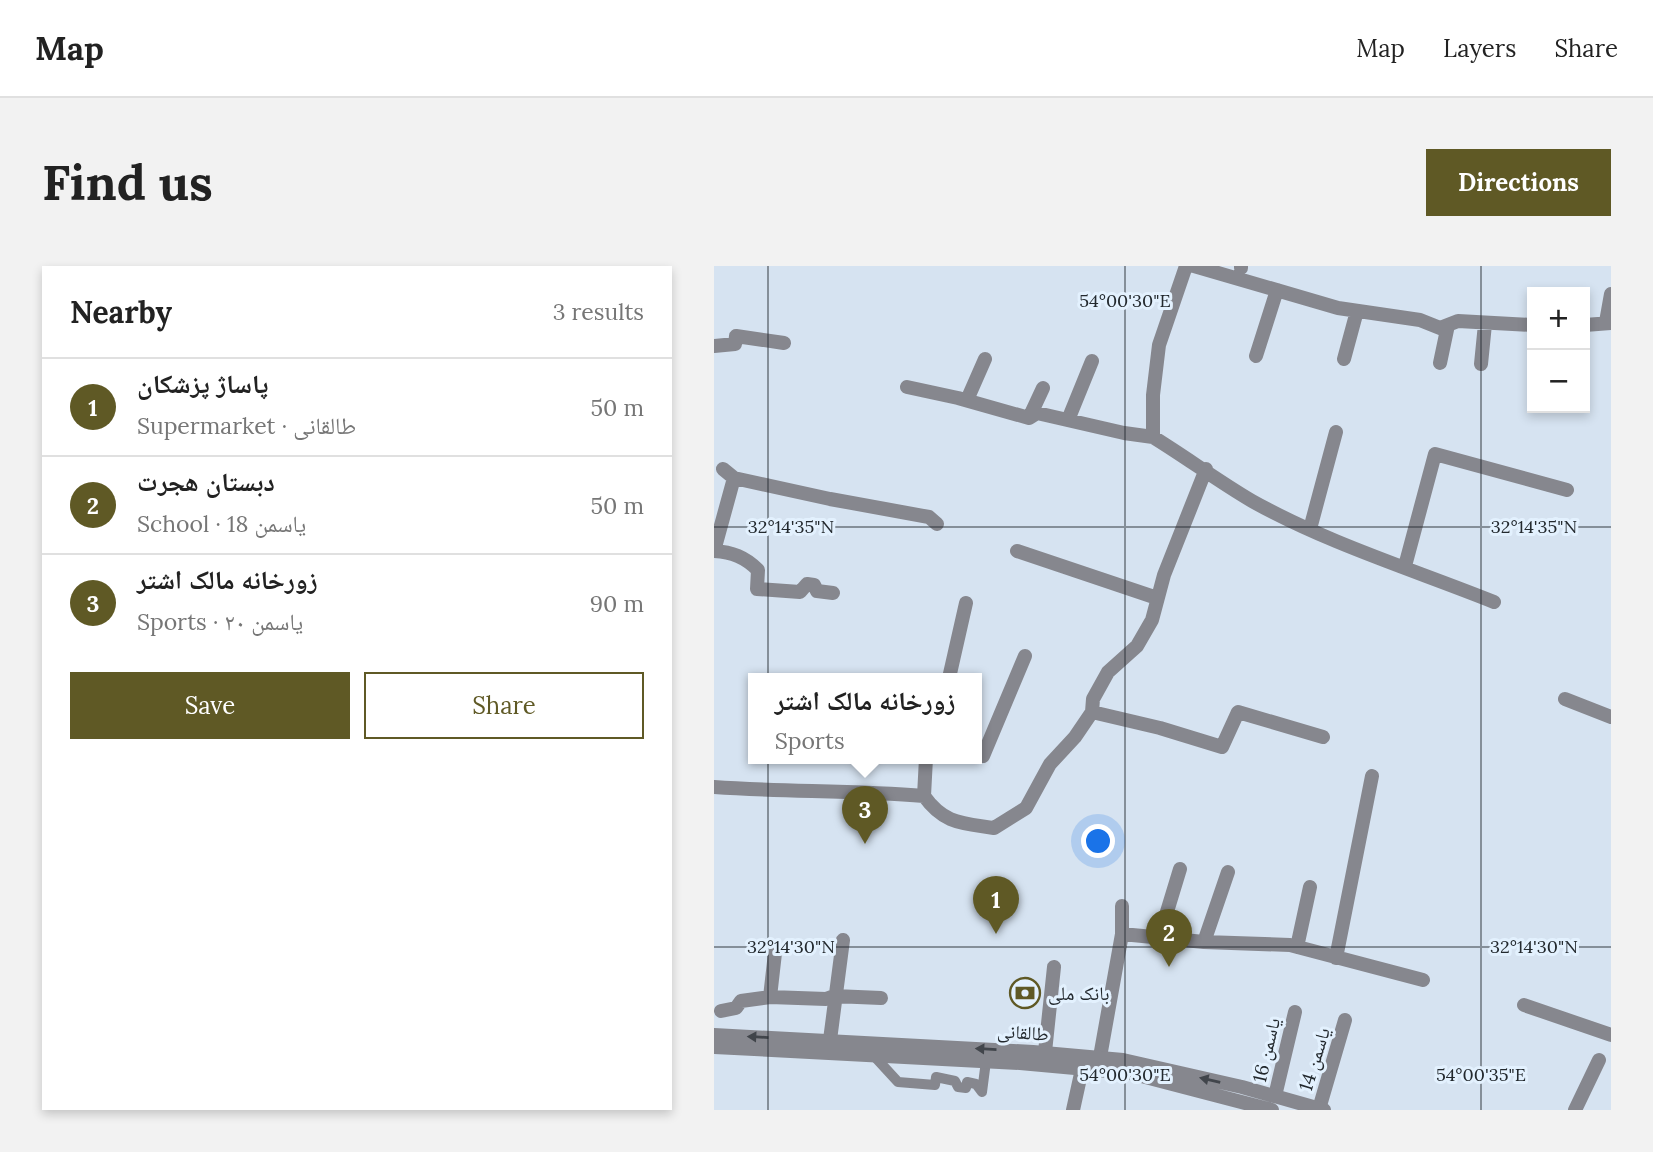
<!DOCTYPE html>
<meta charset="utf-8">
<style>
:root{--surface:#fff;--page:#f2f2f2;--text:#222;--muted:#767676;--line:#e0e0e0;--accent:#5f5925}
body{margin:0;font-family:Lora,"Noto Naskh Arabic",serif;background:var(--page);color:var(--text)}
.controls{position:absolute;right:21px;top:21px;display:grid;overflow:hidden;border-radius:0px;box-shadow:0 4px 10px #0003}
.controls button{width:63px;height:63px;display:grid;place-items:center;padding:0;border:0;border-bottom:2px solid var(--line);background:var(--surface);color:var(--text);font:35px sans-serif}
.you{position:absolute;left:385px;top:576px;width:24px;height:24px;margin:-18px;border:5px solid #fff;border-radius:50%;background:#1a73e8;box-shadow:0 0 0 10px #1a73e833}
.badge{display:grid;place-items:center;width:46px;height:46px;border-radius:50%;background:var(--accent);color:#fff;font-size:23px;font-weight:700}
.pin{position:absolute;translate:-50% -58px;filter:drop-shadow(0 2px 4px #0008)}
.pin::after{content:'';position:absolute;top:37px;width:24px;height:21px;background:inherit;clip-path:polygon(0 0,100% 0,50% 100%)}
.popup{position:absolute;left:34px;top:407px;width:234px;height:91px;box-sizing:border-box;display:grid;place-content:center;border-radius:0px;background:var(--surface);filter:drop-shadow(0 2px 5px #0005);font-size:23px;white-space:nowrap;color:var(--muted)}
.popup b{font-size:26px;color:var(--text)}
.popup::after{content:'';position:absolute;left:50%;top:100%;margin-left:-14px;border:14px solid transparent;border-top-color:var(--surface)}
.list{margin:0;padding:0;list-style:none}
h2{display:flex;justify-content:space-between;align-items:center;height:91px;margin:0;padding:0 28px;font-size:30px}
h2 small{font-size:23px;font-weight:400;color:var(--muted)}
.list li{display:grid;grid-template-columns:46px 1fr auto;gap:21px;align-items:center;box-sizing:border-box;height:98px;padding:0 28px;border-top:2px solid var(--line)}
.list b{display:block;font-size:26px;white-space:nowrap}
.list p{margin:0;font-size:23px;white-space:nowrap;color:var(--muted)}
.list em{font-size:23px;font-style:normal;color:var(--muted)}
.actions{display:flex;gap:14px;padding:21px 28px}
.actions a{flex:1;padding:16px 0;border:2px solid var(--accent);border-radius:0px;text-align:center;font-size:24px;color:var(--accent)}
.actions .main{background:var(--accent);color:#fff}
.map{position:relative;flex:none;width:897px;height:844px;overflow:hidden;border-radius:0px}
header{display:flex;align-items:center;gap:42px;box-sizing:border-box;height:98px;padding:0 35px;background:var(--surface);border-bottom:2px solid var(--line)}
header strong{font-size:33px}
nav{display:flex;gap:38px;margin-inline-start:auto;font-size:24px}
.intro{display:flex;align-items:center;justify-content:space-between;box-sizing:border-box;height:168px;padding:0 42px}
h1{margin:0;font-size:49px}
.button{padding:18px 32px;border-radius:0px;background:var(--accent);color:#fff;font-size:24px;font-weight:700}
main{display:flex;gap:42px;padding:0 42px}
aside{flex:1;background:var(--surface);border-radius:0px;box-shadow:0 4px 10px #0003}
.map>svg:first-child{display:block}
</style>
<header>
<strong>Map</strong>
<nav><a>Map</a><a>Layers</a><a>Share</a></nav>
</header>
<div class="intro"><h1>Find us</h1><a class="button">Directions</a></div>
<main>
<aside>
<h2>Nearby<small>3 results</small></h2>
<ul class="list">
<li><span class="badge">1</span><div><b>پاساژ پزشکان</b><p>Supermarket · طالقانی</p></div><em>50 m</em></li>
<li><span class="badge">2</span><div><b>دبستان هجرت</b><p>School · یاسمن 18</p></div><em>50 m</em></li>
<li><span class="badge">3</span><div><b>زورخانه مالک اشتر</b><p>Sports · یاسمن ۲۰</p></div><em>90 m</em></li>
</ul>
<div class="actions"><a class="main">Save</a><a>Share</a></div>
</aside>
<div class="map">
<svg width="897" height="844" viewBox="0 0 897 844">
<rect width="100%" height="100%" fill="#d6e3f1"/>
<g fill="none" stroke-linecap="round" stroke-linejoin="round">
<path stroke="#86878e" stroke-width="10" d="M161,791L184,816L221,819L222,811L241,815L244,821L252,822L253,816L262,818L268,826L272,795"/>
<path stroke="#86878e" stroke-width="14" d="M472,0L445,79L439,129V171C473,192 504,215 538,235C613,277 700,304 780,336
M480,0L624,42L706,54L726,62L744,55L818,59
M527,2V0
M892,56L897,28
M871,59L897,57
M0,80L21,78L22,70L70,77
M542,90L563,24
M630,93L643,45
M726,97L734,59
M767,98L771,58
M193,121L244,132L315,152L323,147L410,167L439,171
M253,134L271,93
M315,152L329,122
M354,154L378,95
M9,203L20,212
M596,263L622,166
M0,285L20,212L116,233L215,251L223,258
M0,285C18,286 31,291 44,304L43,323L86,326L93,318L100,319L103,325L119,327
M303,285L443,332
M691,300L721,188L853,224
M235,412L252,337
M851,433L897,451
M378,446L446,462L508,481L524,446L609,471
M263,488L269,490L311,390
M0,521C70,526 140,524 210,530C230,558 248,557 280,562L312,542L336,498L361,471L378,446L379,433L394,406L423,380L438,354L450,309L492,203
M210,530L212,492
M408,668L490,676L576,679L709,714
M445,672L466,603
M490,676L514,606
M583,681L596,621
M622,692L658,510
M56,731L61,687
M810,739L897,769
M7,745L22,742L27,735L56,731L112,733L120,730L167,732
M116,774L129,674
M331,786L340,701
M386,791L408,668V640
M561,830L581,746
M605,843L631,754
M359,844L368,803
M861,844L885,794"/>
<path stroke="#86878e" stroke-width="14" d="M0,769L319,786L409,794L528,821L610,844
M0,781L306,797L416,807L558,844"/>
</g>
<defs><path id="oneway-solid" d="M-6-.8H1V-3.2L6.5 0L1 3.2V.8H-6Z" transform="scale(1.75)"/></defs>
<g fill="#41454b">
<use href="#oneway-solid" transform="translate(44 771) rotate(-177)"/>
<use href="#oneway-solid" transform="translate(272 783) rotate(-177)"/>
<use href="#oneway-solid" transform="translate(496 814) rotate(-167)"/>
</g>
<path fill="none" stroke="#23292e" stroke-width="2" stroke-opacity="0.45" d="M54,0V844M411,0V844M767,0V844M0,261H897M0,681H897"/>
<defs>
<g id="bank-ring" transform="scale(1.575)"><circle r="9.5" fill="#e3f1fe" stroke="#5f5925" stroke-width="1.5"/><path d="M-6-4H6V4H-6ZM0-2.3a2.3 2.3 0 1 0 0 4.6a2.3 2.3 0 1 0 0-4.6Z" fill="#5f5925"/></g>
</defs>
<g fill-rule="evenodd">
<use href="#bank-ring" x="311" y="727"/>
</g>
<g text-anchor="middle" dominant-baseline="central" stroke-width="6" stroke-linejoin="round" paint-order="stroke">
<g font-size="19" fill="#23292e" stroke="#e3f1fe" text-anchor="start">
<text x="334" y="727">بانک ملی</text>
</g>
<g font-size="19" fill="#23292e" stroke="#e3f1fe">
<text transform="translate(309 766) rotate(4)">طالقانی</text>
<text transform="translate(552 784) rotate(-77)">یاسمن 16</text>
<text transform="translate(600 793) rotate(-73)">یاسمن 14</text>
</g>
</g>
<g font-size="18" text-anchor="middle" fill="#23292e" stroke="#e3f1fe" stroke-width="6" stroke-linejoin="round" paint-order="stroke">
<text x="411" y="41">54°00'30"E</text>
<text x="77" y="267">32°14'35"N</text>
<text x="820" y="267">32°14'35"N</text>
<text x="77" y="687">32°14'30"N</text>
<text x="820" y="687">32°14'30"N</text>
<text x="411" y="815">54°00'30"E</text>
<text x="767" y="815">54°00'35"E</text>
</g>
</svg>
<div class="controls">
<button>+</button>
<button>−</button>
</div>
<div class="you"></div>
<div class="pin badge" style="left:282px;top:668px">1</div>
<div class="pin badge" style="left:455px;top:701px">2</div>
<div class="pin badge" style="left:151px;top:578px">3</div>
<div class="popup"><b>زورخانه مالک اشتر</b>Sports</div>
</div>
</main>
